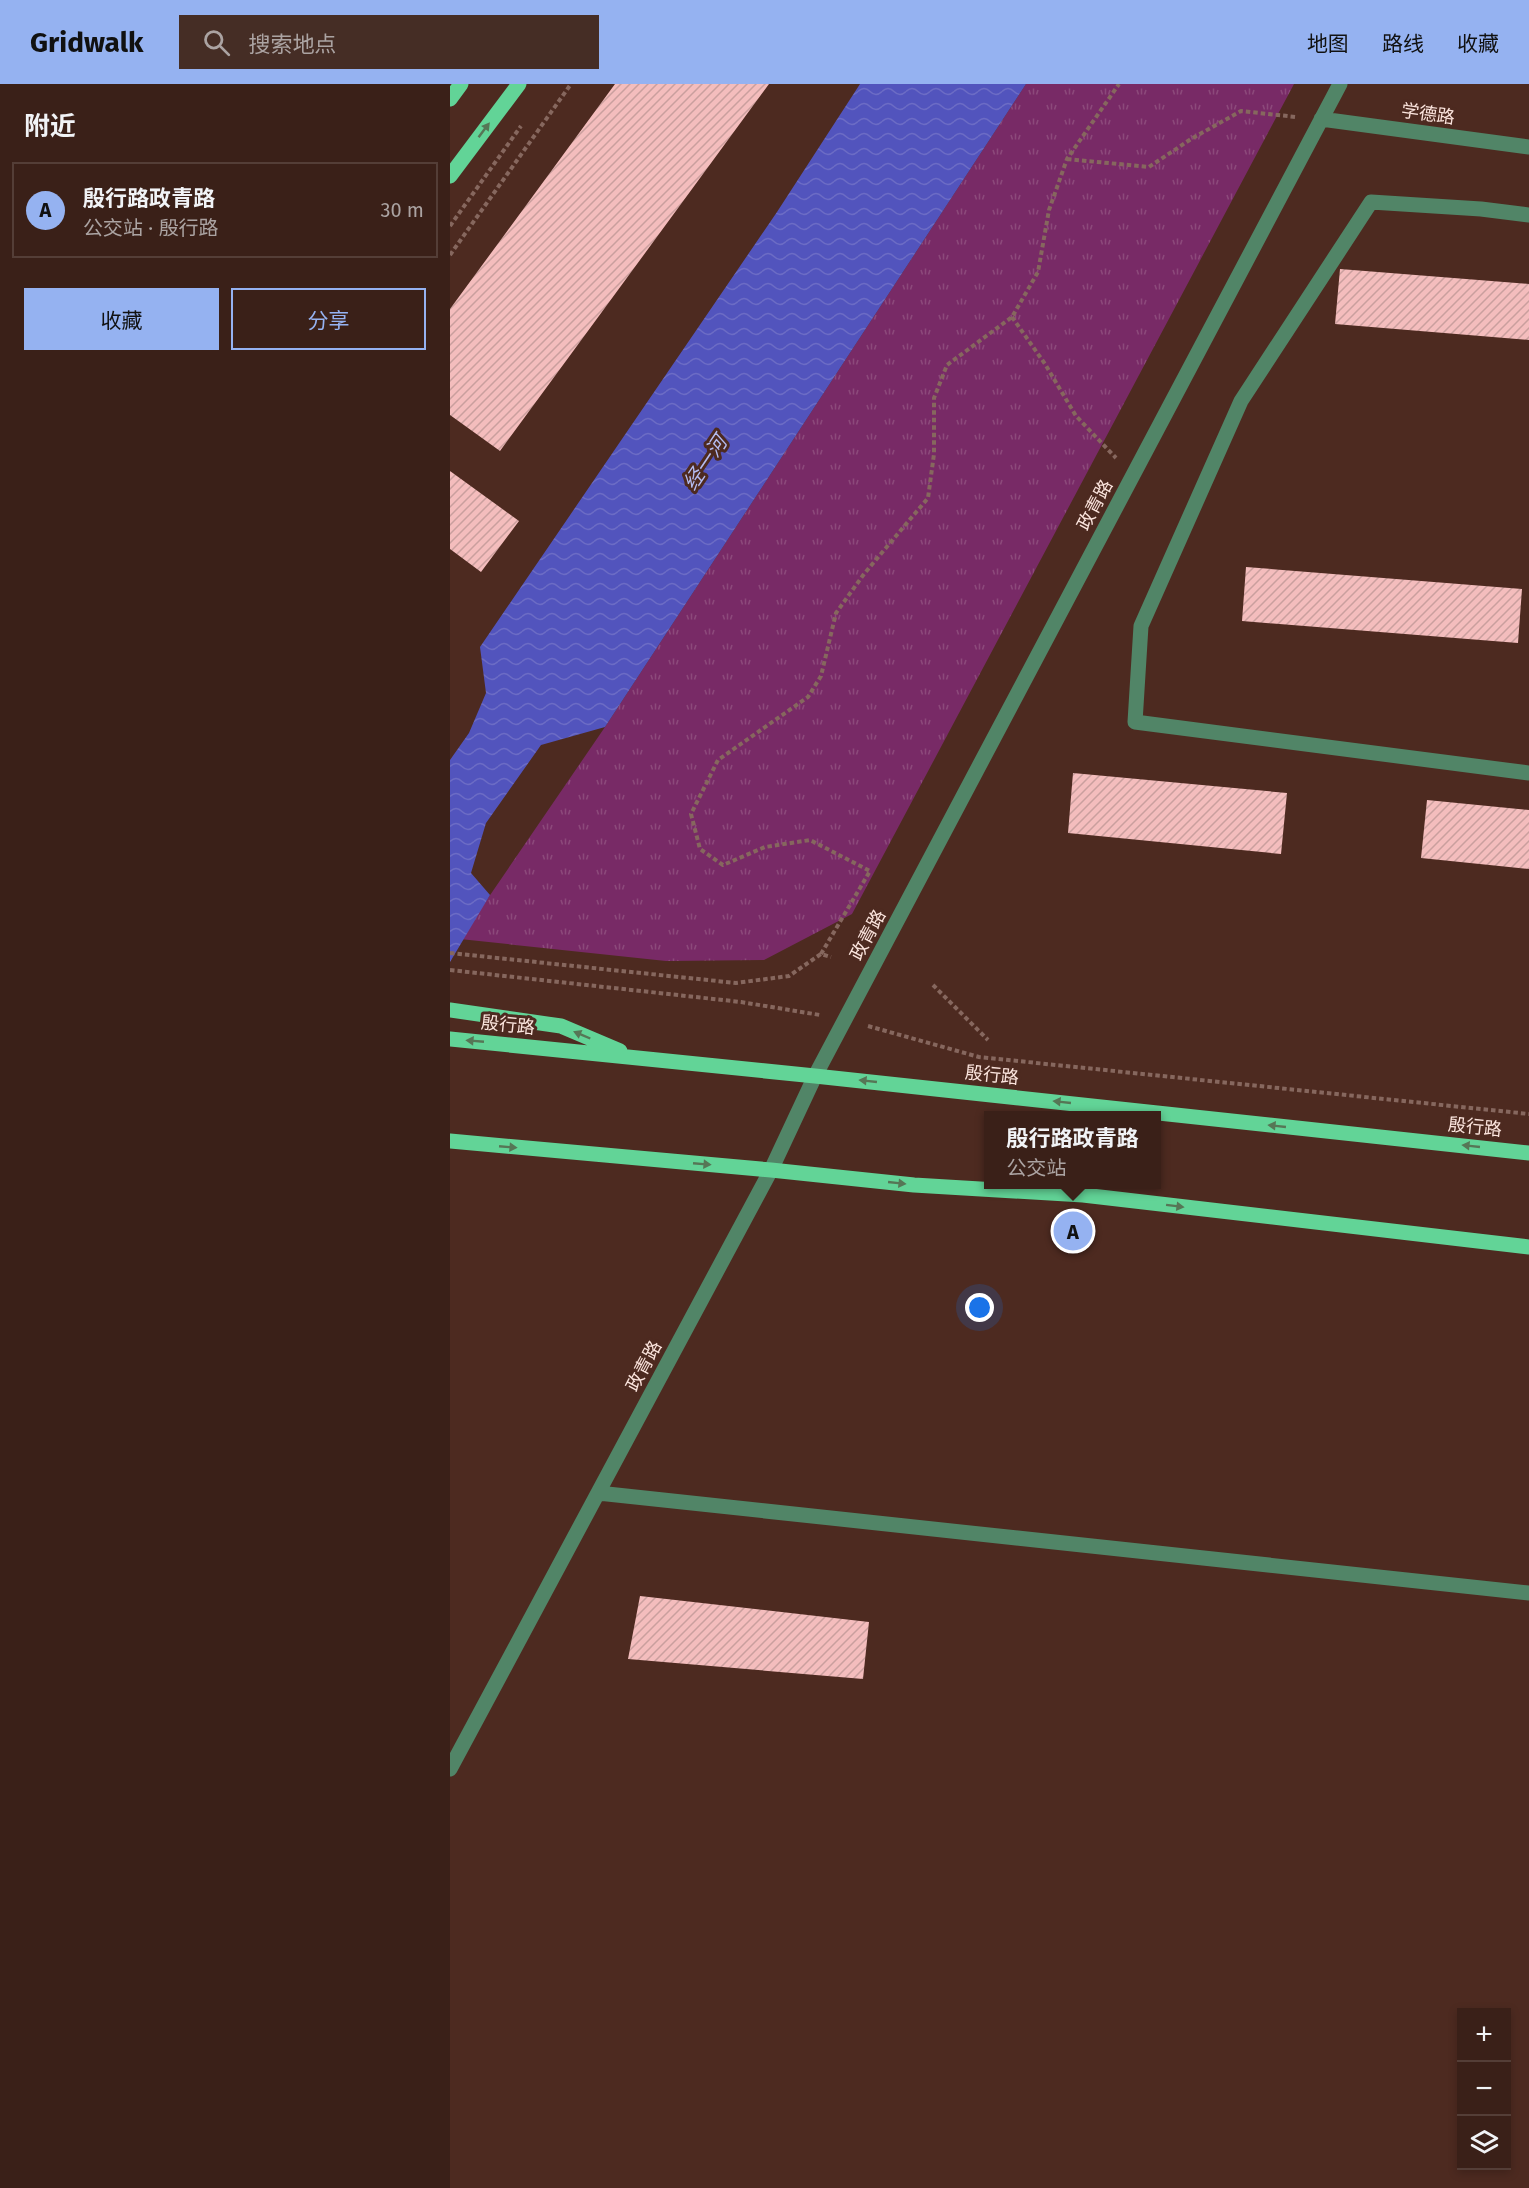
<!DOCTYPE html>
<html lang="zh">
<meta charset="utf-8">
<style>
:root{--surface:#3a2018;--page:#452d25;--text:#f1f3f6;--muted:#aba3a2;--line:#543e37;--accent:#95b2f1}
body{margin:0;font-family:"Fira Sans","Noto Sans SC",sans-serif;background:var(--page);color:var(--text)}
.controls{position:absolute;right:18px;bottom:18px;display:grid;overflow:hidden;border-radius:0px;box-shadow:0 3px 9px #0003}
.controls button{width:54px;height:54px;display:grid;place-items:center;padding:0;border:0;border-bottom:2px solid var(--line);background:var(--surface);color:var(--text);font:30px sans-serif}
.you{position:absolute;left:530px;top:1224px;width:21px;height:21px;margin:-15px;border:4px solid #fff;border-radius:50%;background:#1a73e8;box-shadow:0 0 0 9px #1a73e833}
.badge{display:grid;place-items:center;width:39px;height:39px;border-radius:50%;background:var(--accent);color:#111;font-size:20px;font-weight:700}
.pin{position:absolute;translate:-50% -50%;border:3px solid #fff;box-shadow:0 2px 6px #0006}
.popup{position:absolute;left:534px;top:1027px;width:177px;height:78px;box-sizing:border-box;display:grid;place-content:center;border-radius:0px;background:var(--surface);filter:drop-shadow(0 2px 4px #0005);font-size:20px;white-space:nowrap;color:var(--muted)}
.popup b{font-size:22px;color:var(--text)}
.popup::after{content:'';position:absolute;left:50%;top:100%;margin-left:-12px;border:12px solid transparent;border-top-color:var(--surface)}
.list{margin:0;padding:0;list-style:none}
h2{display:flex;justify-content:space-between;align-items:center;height:78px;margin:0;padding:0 24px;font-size:26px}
h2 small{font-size:20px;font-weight:400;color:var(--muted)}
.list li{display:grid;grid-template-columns:39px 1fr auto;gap:18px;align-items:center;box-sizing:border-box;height:96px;margin:0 12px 12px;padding:0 12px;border:2px solid var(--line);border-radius:0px}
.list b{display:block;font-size:22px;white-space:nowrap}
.list p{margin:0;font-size:20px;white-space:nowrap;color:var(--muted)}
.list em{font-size:20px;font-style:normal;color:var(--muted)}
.actions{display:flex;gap:12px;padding:18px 24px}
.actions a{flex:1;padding:14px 0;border:2px solid var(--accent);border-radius:0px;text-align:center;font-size:21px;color:var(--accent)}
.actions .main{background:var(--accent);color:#111}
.icon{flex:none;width:33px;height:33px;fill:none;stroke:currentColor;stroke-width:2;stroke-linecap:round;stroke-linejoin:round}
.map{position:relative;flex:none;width:1079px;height:2104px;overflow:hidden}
header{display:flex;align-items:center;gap:36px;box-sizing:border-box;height:84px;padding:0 30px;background:var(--accent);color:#111}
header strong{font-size:28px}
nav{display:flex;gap:33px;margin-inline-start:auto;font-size:21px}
.search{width:420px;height:54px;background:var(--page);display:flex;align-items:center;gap:15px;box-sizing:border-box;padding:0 21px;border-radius:0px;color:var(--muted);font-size:22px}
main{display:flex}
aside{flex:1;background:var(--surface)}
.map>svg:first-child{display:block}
</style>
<header>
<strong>Gridwalk</strong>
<div class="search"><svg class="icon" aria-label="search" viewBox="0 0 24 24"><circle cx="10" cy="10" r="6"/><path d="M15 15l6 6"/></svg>搜索地点</div>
<nav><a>地图</a><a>路线</a><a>收藏</a></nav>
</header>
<main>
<aside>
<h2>附近<small></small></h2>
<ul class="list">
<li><span class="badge">A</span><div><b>殷行路政青路</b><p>公交站 · 殷行路</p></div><em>30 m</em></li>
</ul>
<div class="actions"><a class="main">收藏</a><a>分享</a></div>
</aside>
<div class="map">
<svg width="1079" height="2104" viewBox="0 0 1079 2104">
<defs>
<pattern id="grass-tufts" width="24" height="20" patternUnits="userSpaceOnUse" patternTransform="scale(1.5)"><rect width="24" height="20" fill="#782a66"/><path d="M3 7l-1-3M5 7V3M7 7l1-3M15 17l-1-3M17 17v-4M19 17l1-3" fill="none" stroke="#8c497b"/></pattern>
<pattern id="water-waves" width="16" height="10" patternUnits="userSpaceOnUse" patternTransform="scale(1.5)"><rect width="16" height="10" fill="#5254bd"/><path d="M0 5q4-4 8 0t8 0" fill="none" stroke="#6c6cc5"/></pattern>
<pattern id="building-hatch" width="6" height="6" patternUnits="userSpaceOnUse" patternTransform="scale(1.5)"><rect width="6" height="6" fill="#f4bdbd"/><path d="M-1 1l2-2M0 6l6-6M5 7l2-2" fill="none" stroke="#ca9f9e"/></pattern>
</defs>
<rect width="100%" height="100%" fill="#4d2a20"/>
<path fill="url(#grass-tufts)" d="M576,0H844L402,830L314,876L216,877L10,855L155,643Z"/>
<path fill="url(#water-waves)" d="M410,0H576L155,643L91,661L36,739L21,789L40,811L0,878V676L19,649L36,609L30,563L327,128Z"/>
<path fill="url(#building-hatch)" d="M165,0H319L50,367L0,331V225Z
M890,185L1079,200V256L885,240Z
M0,387L69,437L31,488L0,465Z
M796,483L1072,505L1068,559L792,537Z
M623,689L837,709L831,770L618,749Z
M977,716L1079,726V785L971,774Z
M190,1512L419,1538L413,1595L178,1575Z"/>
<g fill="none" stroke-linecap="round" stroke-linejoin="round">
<path stroke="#86675e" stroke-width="4" stroke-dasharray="4.5 3" stroke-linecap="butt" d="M617,75L699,83L741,55L791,27L846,33
M0,142L71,42
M0,171L121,0
M562,233L595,280L626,332L666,374
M0,869L286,899L339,892L371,870L381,873
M371,870L420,787L360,756L315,763L273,781L250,765L241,730L268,676L358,613L371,592L386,529L414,490L478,414L484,370V314L497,281L562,233L588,188L599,126L617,75L669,0
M0,886L291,918L370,931
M483,901L538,956
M418,942L529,973L1079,1030"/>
<path stroke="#518567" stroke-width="15" d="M871,35L1079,63
M1079,131L1031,125L921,118L791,317L691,542L685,638L1079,689
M148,1409L1079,1509
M0,1685L321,1086L365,992L890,0"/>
<path stroke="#62d497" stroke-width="15" d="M0,15L11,0
M0,92L69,0
M0,926L111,942L170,967
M0,955L365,992L1079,1069
M0,1057L321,1086L464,1101L633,1111L1079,1163"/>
</g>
<defs><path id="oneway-solid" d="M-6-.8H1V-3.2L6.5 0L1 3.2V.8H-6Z" transform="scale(1.5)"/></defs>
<g fill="#567656">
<use href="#oneway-solid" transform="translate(34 46) rotate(-53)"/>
<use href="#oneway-solid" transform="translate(132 951) rotate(-157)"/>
<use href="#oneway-solid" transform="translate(25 957) rotate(-175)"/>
<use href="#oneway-solid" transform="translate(418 997) rotate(-174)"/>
<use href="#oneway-solid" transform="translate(612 1018) rotate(-174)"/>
<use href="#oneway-solid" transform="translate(827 1042) rotate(-174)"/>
<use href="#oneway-solid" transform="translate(1021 1062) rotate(-174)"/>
<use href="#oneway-solid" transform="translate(58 1063) rotate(5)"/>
<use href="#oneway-solid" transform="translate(252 1080) rotate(5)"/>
<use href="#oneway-solid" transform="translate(447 1099) rotate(6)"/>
<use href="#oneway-solid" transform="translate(725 1122) rotate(7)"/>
</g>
<g text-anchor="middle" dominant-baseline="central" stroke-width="6" stroke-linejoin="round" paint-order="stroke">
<g font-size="18" fill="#fbe4dd" stroke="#4d2a20">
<text transform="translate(978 30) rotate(8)">学德路</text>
<text transform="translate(645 421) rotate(-62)">政青路</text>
<text transform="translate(418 851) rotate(-62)">政青路</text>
<text transform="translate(58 941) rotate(6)">殷行路</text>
<text transform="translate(542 991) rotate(6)">殷行路</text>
<text transform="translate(1025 1043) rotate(6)">殷行路</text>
<text transform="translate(194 1282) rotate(-62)">政青路</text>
</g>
<g font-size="20" font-style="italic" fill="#b4bcf1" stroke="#4d2a20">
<text transform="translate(255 379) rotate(-56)">经一河</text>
</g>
</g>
</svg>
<div class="controls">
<button>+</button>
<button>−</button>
<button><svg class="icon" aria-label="layers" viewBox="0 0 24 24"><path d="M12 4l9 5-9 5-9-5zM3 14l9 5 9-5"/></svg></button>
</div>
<div class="you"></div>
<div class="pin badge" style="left:623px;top:1147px">A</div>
<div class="popup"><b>殷行路政青路</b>公交站</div>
</div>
</main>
